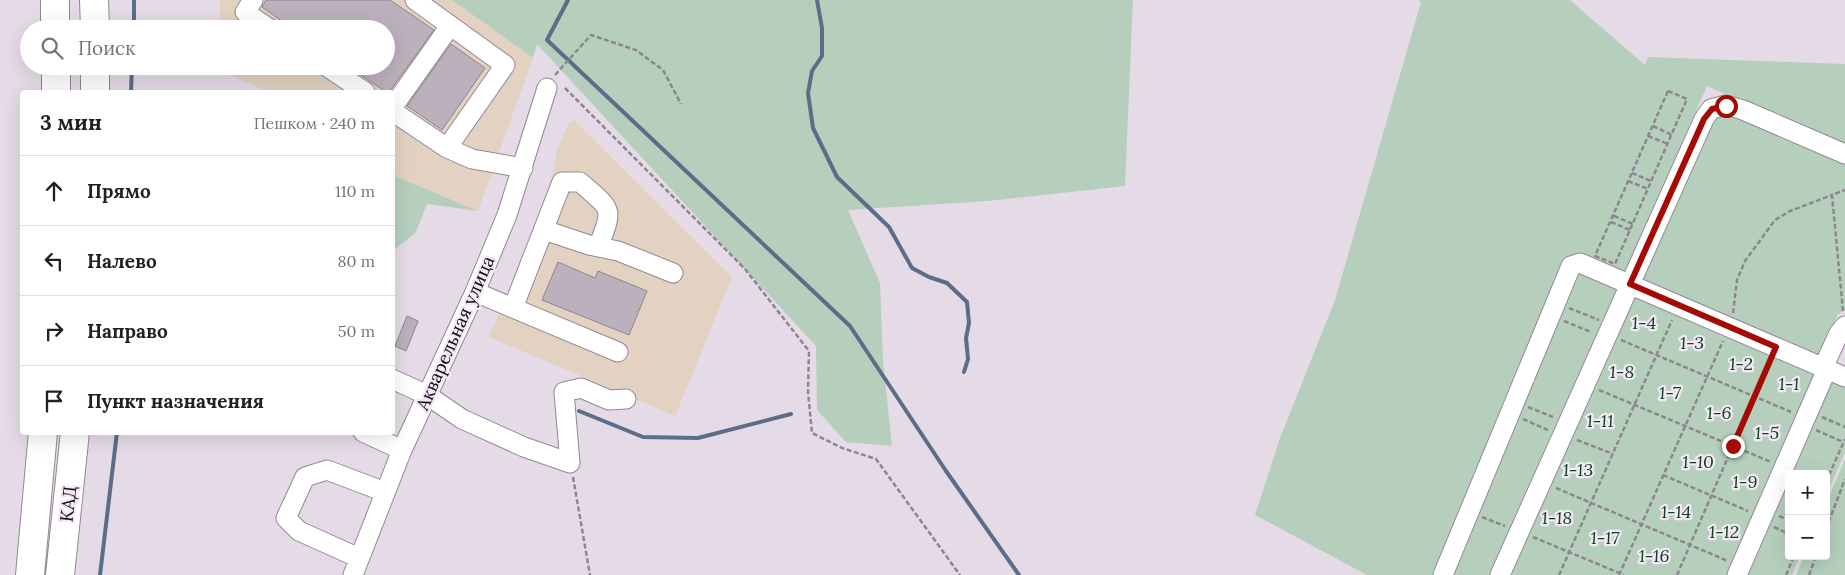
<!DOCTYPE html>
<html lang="ru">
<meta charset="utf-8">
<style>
:root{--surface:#fff;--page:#f2f2f2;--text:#202124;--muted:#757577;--line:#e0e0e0}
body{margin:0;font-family:Lora,serif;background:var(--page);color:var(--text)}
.controls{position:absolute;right:15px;bottom:15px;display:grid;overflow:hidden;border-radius:5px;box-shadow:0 5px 20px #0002}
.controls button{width:45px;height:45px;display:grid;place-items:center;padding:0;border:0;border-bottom:1px solid var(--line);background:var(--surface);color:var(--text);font:25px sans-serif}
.stop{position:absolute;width:15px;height:15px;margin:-11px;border:4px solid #a30b04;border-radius:50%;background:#fff}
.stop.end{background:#a30b04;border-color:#fff;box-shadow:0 1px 5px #0008}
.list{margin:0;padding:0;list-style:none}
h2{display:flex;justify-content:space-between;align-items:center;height:65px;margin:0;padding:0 20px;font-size:21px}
h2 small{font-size:16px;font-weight:400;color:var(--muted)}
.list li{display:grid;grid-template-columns:32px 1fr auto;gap:15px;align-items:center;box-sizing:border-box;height:70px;padding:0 20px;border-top:1px solid var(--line)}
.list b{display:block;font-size:19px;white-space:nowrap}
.list em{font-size:16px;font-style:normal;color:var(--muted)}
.icon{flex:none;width:28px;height:28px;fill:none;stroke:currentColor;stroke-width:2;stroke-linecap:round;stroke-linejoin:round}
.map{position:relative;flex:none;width:1845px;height:575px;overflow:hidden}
.search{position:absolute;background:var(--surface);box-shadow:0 5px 20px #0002;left:20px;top:20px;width:375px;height:55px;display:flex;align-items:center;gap:12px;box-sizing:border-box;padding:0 18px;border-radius:28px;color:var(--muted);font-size:19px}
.panel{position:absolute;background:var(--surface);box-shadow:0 5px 20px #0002;left:20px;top:90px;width:375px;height:345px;border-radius:5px}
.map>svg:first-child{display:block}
</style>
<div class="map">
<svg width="1845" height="575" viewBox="0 0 1845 575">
<rect width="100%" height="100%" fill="#e5dbe7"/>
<path fill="#e3d2c1" d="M220,0H452L533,58L478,211L393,175L392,92H269L217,70V66H386V29H219Z
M574,120L732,277L675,416L489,337L534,230L554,169L557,151L568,124Z"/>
<path fill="#b6cfbd" d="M452,0H1133L1125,186L988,201L848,210L880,283L883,361L892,446L846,442L817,410L816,346L537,44L533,58Z
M1418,0H1570L1645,65L1648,57L1845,64V146L1707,86L1620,284L1845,382V453L1826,496V474H1789V556H1800L1792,575H1367L1255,515L1280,438L1335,300L1421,2Z
M1725,112L1845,159V310L1838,314L1819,359L1638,281L1715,115Z
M393,175L478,211L427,204L416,232L393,251Z
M1845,459V575H1796L1804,556H1826V504Z"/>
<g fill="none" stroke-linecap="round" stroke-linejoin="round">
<path stroke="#5d6c87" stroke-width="4" d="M568,0L547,40L850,326L946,471L1019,575
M817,0L822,28V56L812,71L808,93L813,128L837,177L889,227L912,268L929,277L947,283L967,302L969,323L966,338L968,359L964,372
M134,29V0
M131,92L132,66
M579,411L643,437L698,438L791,414
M100,575L117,432"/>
</g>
<path fill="#bbb1bd" stroke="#8d848e" d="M266,0H390L434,30L389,92H386L348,66H386V29H293L262,7Z
M451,44L485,68L442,130L407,106Z
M558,262L595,278L598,271L647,291L629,335L542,300Z
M407,316L418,321L406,351L395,346Z"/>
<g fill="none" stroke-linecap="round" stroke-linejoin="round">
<g stroke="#918893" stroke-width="21">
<path id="minor" d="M253,0L245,12L270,29
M415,0L505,65L447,148
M326,66L365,92
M392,108L450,26
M392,111L447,148L472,159L523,168
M544,230L589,245L618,251L673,273
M475,292L618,352
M513,308L562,182H580C611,210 615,206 598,247
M1823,368L1839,333L1845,326
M392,379L427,395L462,419L524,447L570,463L564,392L581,388L609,400L626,399
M363,432L402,450
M359,558L299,531L286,518L305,477L327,470L385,492
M353,575L402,450L475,292L507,215L547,88
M1443,575L1571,266L1580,263L1845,377
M1500,575L1704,119L1711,109L1726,105L1743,110L1845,154
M1737,575L1827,369"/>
</g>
<g stroke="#918893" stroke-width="30">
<path id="highway" d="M55,0V29
M94,0L95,29
M56,66V92
M95,92V66
M30,575L43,432
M60,575L75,432"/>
</g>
<path stroke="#8d868e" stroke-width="2.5" stroke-dasharray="5 2.5" stroke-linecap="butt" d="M555,75L591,35L636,50L663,70L681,104
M565,88L745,269L809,351L808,392L812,433L842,448L876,459L960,575
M1668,91L1687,99L1615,264L1595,256Z
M1653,126L1672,135
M1648,136L1668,144
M1632,173L1651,181
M1628,181L1648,189
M1614,216L1633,224
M1611,222L1630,230
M1569,308L1599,320
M1843,311L1832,195L1845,190
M1733,313L1737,280L1745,261L1775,220L1790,211L1832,195
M1564,321L1591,332
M1621,340L1791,412
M1599,390L1771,462
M1528,407L1553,417
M1822,417L1845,427
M1523,419L1548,430
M1816,430L1843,442
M1577,440L1613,454
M1663,475L1748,511
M573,477L590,575
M1826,482L1845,439
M1556,488L1728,561
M1779,516L1789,520
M1482,517L1505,526
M1774,527L1789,534
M1826,529L1845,479
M1533,537L1624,575
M1559,575L1672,320
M1619,575L1723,341
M1677,575L1769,362
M1786,575L1794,556
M1809,575L1816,556"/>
<use href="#minor" stroke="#fff" stroke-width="19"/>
<use href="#highway" stroke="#fff" stroke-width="28"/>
</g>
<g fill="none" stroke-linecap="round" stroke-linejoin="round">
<path stroke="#a30b04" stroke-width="6" d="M1726,106L1712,109L1704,119L1630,284L1776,347L1733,446"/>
</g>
<g text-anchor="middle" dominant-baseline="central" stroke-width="4.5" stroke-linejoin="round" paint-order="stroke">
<g font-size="18" font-style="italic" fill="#0e4023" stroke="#f3e8f4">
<text x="1644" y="322">1-4</text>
<text x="1692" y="342">1-3</text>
<text x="1741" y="363">1-2</text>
<text x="1622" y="371">1-8</text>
<text x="1789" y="383">1-1</text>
<text x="1670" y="392">1-7</text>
<text x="1719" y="412">1-6</text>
<text x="1600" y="420">1-11</text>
<text x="1767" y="432">1-5</text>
<text x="1698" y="461">1-10</text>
<text x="1578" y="469">1-13</text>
<text x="1745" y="481">1-9</text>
<text x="1676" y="511">1-14</text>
<text x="1557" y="517">1-18</text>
<text x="1724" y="531">1-12</text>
<text x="1605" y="537">1-17</text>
<text x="1654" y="555">1-16</text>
</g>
<g font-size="18" fill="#0e0b0f" stroke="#f3e8f4">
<text transform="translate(455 333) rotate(-66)">Акварельная улица</text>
<text transform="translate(68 504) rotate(-84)">КАД</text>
</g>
</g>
</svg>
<div class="controls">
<button>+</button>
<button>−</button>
</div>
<div class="stop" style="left:1726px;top:106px"></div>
<div class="stop end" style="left:1733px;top:446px"></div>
<div class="search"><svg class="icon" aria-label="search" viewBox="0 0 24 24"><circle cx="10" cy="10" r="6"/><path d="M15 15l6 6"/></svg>Поиск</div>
<section class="panel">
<h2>3 мин<small>Пешком · 240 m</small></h2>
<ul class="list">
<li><svg class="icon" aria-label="ahead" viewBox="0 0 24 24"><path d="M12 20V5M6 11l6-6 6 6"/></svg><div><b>Прямо</b></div><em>110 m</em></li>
<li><svg class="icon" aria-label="left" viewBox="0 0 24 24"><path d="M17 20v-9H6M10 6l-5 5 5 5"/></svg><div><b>Налево</b></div><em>80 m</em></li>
<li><svg class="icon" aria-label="right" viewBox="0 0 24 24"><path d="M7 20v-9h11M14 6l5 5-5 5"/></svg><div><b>Направо</b></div><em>50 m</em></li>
<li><svg class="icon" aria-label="arrive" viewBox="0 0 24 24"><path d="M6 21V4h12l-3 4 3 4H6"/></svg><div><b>Пункт назначения</b></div></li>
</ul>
</section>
</div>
